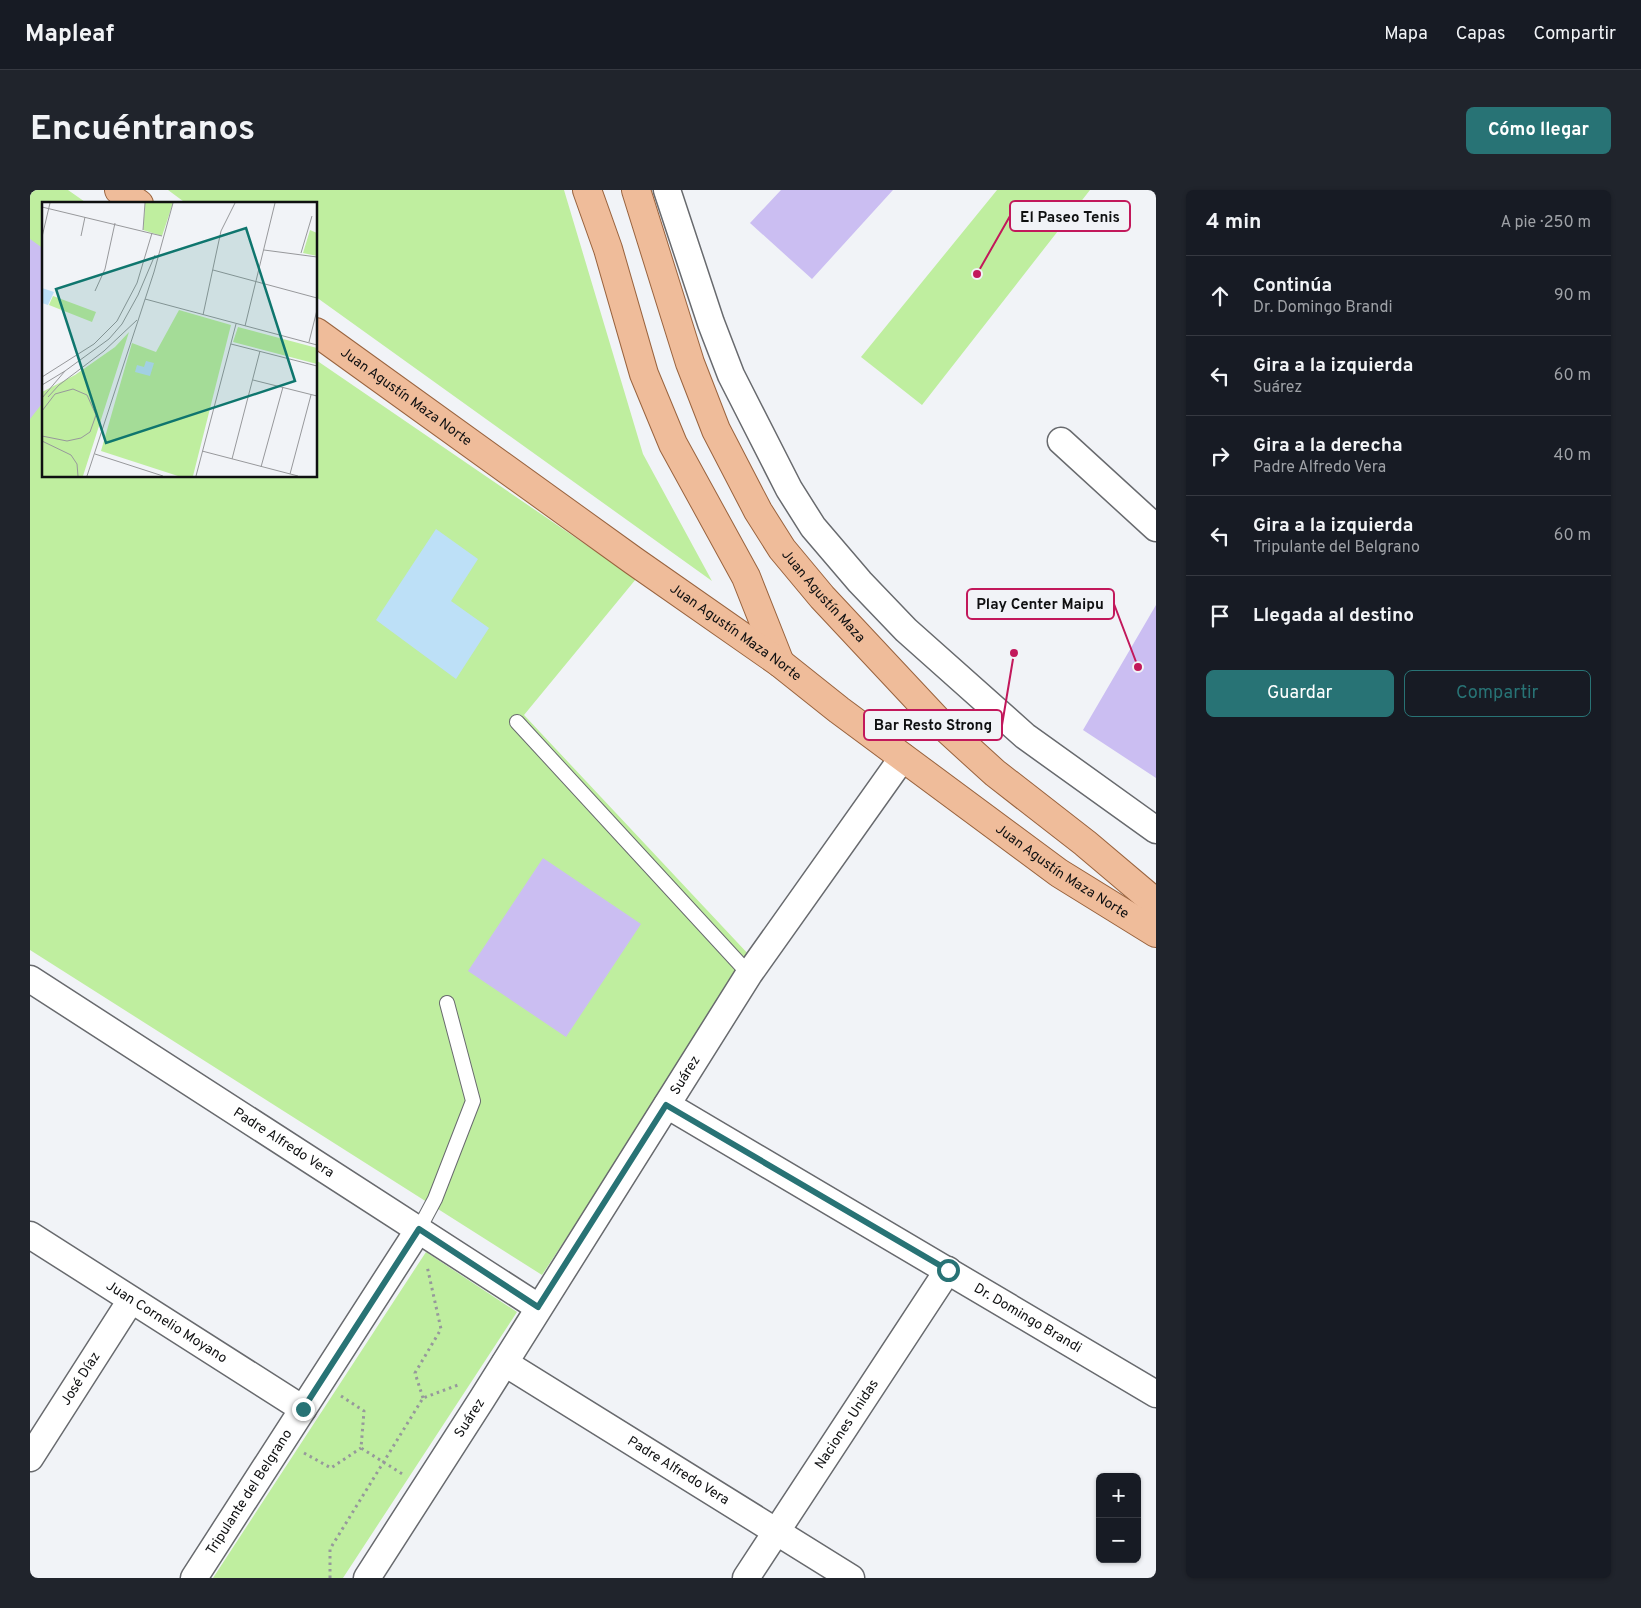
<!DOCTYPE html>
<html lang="es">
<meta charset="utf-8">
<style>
:root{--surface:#171b24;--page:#20242c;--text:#f1f3f6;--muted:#9ea1a6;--line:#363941;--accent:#287375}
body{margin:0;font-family:Overpass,sans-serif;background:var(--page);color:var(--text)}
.controls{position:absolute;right:15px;bottom:15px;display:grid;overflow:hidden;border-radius:8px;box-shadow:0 1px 4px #0004}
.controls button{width:45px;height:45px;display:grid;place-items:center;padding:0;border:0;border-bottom:1px solid var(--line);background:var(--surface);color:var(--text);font:25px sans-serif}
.stop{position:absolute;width:15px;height:15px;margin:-11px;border:4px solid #287375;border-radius:50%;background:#fff}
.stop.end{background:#287375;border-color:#fff;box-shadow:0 1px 5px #0008}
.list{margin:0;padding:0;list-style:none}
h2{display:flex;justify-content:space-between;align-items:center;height:65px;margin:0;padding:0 20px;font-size:21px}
h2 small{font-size:16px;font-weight:400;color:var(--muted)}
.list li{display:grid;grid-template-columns:32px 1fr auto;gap:15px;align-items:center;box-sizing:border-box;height:80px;padding:0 20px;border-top:1px solid var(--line)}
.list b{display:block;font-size:19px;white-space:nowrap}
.list p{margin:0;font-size:16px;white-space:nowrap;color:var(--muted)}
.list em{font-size:16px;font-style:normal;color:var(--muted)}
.actions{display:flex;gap:10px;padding:15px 20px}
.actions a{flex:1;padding:11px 0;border:1px solid var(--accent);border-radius:8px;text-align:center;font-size:18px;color:var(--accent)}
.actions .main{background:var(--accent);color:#fff}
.icon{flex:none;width:28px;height:28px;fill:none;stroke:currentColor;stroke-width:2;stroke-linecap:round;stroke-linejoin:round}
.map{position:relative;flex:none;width:1126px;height:1388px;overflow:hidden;border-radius:8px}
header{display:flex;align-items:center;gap:30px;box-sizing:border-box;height:70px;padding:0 25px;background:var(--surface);border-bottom:1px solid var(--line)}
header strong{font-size:24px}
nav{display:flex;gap:28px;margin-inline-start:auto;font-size:18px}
.intro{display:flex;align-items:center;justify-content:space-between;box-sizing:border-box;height:120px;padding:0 30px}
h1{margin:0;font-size:35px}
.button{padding:12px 22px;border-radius:8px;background:var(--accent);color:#fff;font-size:18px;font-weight:700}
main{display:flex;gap:30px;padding:0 30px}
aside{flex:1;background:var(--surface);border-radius:8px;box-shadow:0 1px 4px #0004}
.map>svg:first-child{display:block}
</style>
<header>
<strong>Mapleaf</strong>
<nav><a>Mapa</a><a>Capas</a><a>Compartir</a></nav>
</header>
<div class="intro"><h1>Encuéntranos</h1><a class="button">Cómo llegar</a></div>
<main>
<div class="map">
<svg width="1126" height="1388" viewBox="0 0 1126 1388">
<rect width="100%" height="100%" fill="#f1f3f7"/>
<path fill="#bfee9f" d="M0,0H38L58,14H14V286H286V170L606,389L494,525L721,767L512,1085L0,760Z
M138,0H534L613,264L682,391L286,107V14H157Z
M967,0H1060L892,215L831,167Z
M396,1062L487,1122L313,1388H183Z"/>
<path fill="#bde0f7" d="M406,339L448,369L421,411L459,438L426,489L346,430Z"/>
<path fill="#cbbef2" d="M751,0H863L782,89L720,33Z
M0,49L14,59V211L0,229Z
M1126,415V588L1053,540Z
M513,668L611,734L536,847L438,781Z"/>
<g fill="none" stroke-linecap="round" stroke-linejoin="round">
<g stroke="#686a6e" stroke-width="16">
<path id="service" d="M487,532L719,784
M389,1039L405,1009L443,911L417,813"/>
</g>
<g stroke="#686a6e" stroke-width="29">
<g id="minor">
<path d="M637,0L681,133L701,185L759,299L783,337L830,392L876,440L995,546L1126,640"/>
<path d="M1031,251L1126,338"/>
<path id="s1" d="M0,789L508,1117"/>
<path id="s2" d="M637,915L1126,1204"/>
<path id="s3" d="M0,1045L273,1219"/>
<path id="s4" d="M475,1173L821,1388"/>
<path id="s5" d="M0,1268L101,1110"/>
<path id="s6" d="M164,1388L389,1039"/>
<path id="s7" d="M337,1388L452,1209L719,784L873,567"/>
<path id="s8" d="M716,1388L918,1080"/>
</g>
</g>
<g stroke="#99633e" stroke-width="30">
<g id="primary">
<path d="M89,0L109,14"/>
<path d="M557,0L578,59L614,184L643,254L716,387L750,473"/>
<path id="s9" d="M606,0L660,173L686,240L728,321L752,359L792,407L909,532L965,583L1055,653L1126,713"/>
<path id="s10" d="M286,142L604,371L750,473L809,520L1029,683L1126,743"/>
</g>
</g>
<path stroke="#96989b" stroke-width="3" stroke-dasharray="2.5 4" stroke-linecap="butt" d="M311,1206L334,1221L331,1258L374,1285
M393,1208L385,1183L411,1139L397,1076
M274,1263L301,1278L331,1258
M300,1388V1359L393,1208L428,1195L430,1196"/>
<use href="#service" stroke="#fff" stroke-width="14"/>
<use href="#minor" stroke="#fff" stroke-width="26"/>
<use href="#primary" stroke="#efbc9a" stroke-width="28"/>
</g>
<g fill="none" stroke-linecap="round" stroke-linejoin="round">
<path stroke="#287375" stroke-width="6" d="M273,1219L389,1039L508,1117L636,915L918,1080"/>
</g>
<g text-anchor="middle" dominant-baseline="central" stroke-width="5" stroke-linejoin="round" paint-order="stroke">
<g font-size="14" fill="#0f1011" stroke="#f1f3f7">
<text stroke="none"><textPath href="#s10" startOffset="111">Juan Agustín Maza Norte</textPath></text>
<text stroke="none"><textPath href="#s9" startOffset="452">Juan Agustín Maza</textPath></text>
<text stroke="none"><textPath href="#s10" startOffset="516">Juan Agustín Maza Norte</textPath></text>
<text stroke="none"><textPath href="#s10" startOffset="921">Juan Agustín Maza Norte</textPath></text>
<text stroke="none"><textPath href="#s7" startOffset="595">Suárez</textPath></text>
<text stroke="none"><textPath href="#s1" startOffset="302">Padre Alfredo Vera</textPath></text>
<text stroke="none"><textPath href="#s2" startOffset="419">Dr. Domingo Brandi</textPath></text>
<text stroke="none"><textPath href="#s3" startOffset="162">Juan Cornelio Moyano</textPath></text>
<text stroke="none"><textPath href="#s5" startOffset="94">José Díaz</textPath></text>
<text stroke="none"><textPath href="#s7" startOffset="190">Suárez</textPath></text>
<text stroke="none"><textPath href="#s8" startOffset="184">Naciones Unidas</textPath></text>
<text stroke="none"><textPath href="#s4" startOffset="204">Padre Alfredo Vera</textPath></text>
<text stroke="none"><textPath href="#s6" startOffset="102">Tripulante del Belgrano</textPath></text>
</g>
</g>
<g transform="translate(12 12)">
<rect width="275" height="275" fill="#f1f3f7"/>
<path d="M103,1H131L120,34L101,28ZM268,28L275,31V54L261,51ZM11,94L54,110L50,120L7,103ZM137,108L189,123L151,274H136L59,249L90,141L114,150ZM196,125L275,146V162L191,140ZM87,130L41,274H0V190L33,173L73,145Z" fill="#bfee9f"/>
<path d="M0,86L12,90L6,103L0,101ZM104,159L112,161L108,174L93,170L95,163L102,165Z" fill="#bde0f7"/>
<path fill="none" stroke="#97989b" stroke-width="1" d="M0,5L120,34M101,28L103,1M39,34L43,15M0,35L8,1M222,48L275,55M259,51L270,14M171,68L275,96M53,89L63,67L73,21M103,97L275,143M161,113L179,29L193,1M203,124L233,1M267,140L275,108M189,142L275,164M0,175L52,142L75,119L95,81L110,31M211,178L275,194M0,183L23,169M6,195L17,183L62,149L95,118M0,196L23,169L67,137L80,122L96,93L113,53M0,209L13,192L31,187L45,193L54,213L48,230L39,236L25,239L0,234M0,239L29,253L35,262L36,274M160,249L256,274M53,252L121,274M190,257L218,149M219,265L241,185M248,272L269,193M45,274L112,70L131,1M154,274L194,122"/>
<path fill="#0f766e" fill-opacity="0.15" stroke="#0f766e" stroke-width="2.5" d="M204,26L253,179L64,241L14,87Z"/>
<rect width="275" height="275" fill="none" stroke="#0f1011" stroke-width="2.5"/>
</g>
<path fill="none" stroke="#c2185b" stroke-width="2" d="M947 84L980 26M1108 477L1084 414M984 463L972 535"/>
<g fill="#c2185b" stroke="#f1f3f7" stroke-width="2">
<circle cx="947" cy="84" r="5"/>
<circle cx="1108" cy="477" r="5"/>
<circle cx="984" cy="463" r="5"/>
</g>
<g fill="#f1f3f7" stroke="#c2185b" stroke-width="2">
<rect x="980" y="11" width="120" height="30" rx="5"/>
<rect x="937" y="399" width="147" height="30" rx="5"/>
<rect x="834" y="520" width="138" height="30" rx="5"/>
</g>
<g font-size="15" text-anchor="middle" font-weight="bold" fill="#0f1011">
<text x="1040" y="32">El Paseo Tenis</text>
<text x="1010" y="419">Play Center Maipu</text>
<text x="903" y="540">Bar Resto Strong</text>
</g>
</svg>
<div class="controls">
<button>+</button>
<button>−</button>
</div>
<div class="stop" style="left:918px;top:1080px"></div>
<div class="stop end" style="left:273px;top:1219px"></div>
</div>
<aside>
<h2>4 min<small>A pie · 250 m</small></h2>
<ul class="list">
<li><svg class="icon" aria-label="ahead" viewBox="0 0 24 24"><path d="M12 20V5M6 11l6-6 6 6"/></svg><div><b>Continúa</b><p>Dr. Domingo Brandi</p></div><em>90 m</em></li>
<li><svg class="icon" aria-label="left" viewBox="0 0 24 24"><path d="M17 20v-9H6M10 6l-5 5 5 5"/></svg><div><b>Gira a la izquierda</b><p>Suárez</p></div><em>60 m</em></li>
<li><svg class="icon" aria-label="right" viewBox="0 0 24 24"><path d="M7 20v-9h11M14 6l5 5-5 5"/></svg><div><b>Gira a la derecha</b><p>Padre Alfredo Vera</p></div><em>40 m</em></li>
<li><svg class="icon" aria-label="left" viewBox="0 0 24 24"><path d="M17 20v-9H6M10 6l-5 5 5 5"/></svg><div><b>Gira a la izquierda</b><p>Tripulante del Belgrano</p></div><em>60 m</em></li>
<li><svg class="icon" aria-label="arrive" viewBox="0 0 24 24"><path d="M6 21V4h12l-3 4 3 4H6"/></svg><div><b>Llegada al destino</b></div></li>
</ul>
<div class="actions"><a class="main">Guardar</a><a>Compartir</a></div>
</aside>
</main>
